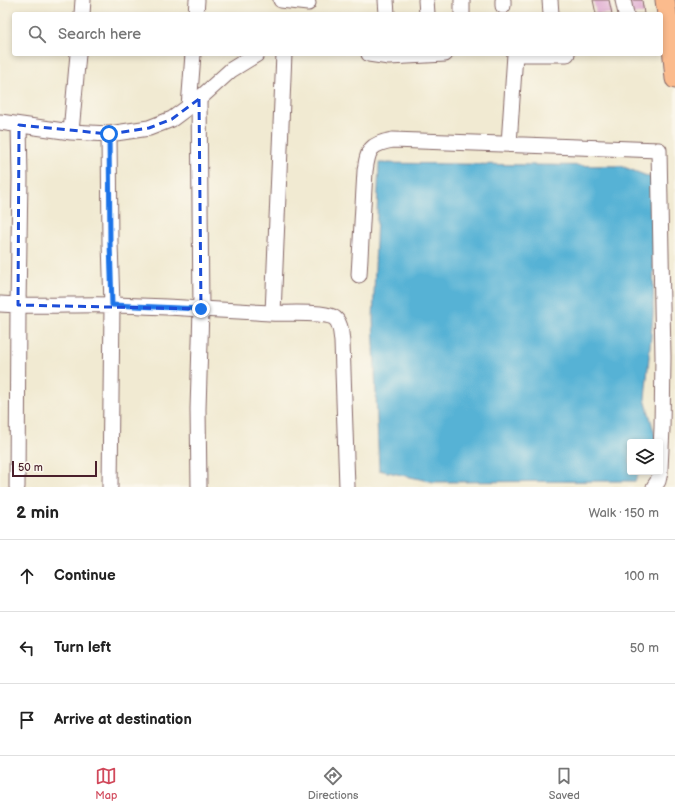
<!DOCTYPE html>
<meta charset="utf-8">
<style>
:root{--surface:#fff;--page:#f2f2f2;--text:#222;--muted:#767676;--line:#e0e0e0;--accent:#d1495b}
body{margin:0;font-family:"Balsamiq Sans",sans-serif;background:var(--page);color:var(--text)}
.controls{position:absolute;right:12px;bottom:12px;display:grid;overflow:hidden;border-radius:4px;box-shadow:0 2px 6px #0003}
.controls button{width:36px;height:36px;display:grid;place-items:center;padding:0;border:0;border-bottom:1px solid var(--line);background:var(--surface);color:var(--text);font:20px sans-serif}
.scale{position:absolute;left:12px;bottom:10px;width:85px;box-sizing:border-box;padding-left:4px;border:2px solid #4a1f2b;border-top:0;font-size:11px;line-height:14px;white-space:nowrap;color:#4a1f2b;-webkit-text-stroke:3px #fbf7ec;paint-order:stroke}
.stop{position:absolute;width:12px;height:12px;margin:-9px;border:3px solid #1a73e8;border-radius:50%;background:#fff}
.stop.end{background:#1a73e8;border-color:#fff;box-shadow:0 1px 4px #0008}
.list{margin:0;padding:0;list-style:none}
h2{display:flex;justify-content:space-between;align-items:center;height:52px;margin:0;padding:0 16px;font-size:17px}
h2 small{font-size:13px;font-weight:400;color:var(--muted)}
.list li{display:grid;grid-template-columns:26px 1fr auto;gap:12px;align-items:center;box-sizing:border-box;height:72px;padding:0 16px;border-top:1px solid var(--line)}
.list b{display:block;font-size:15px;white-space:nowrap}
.list em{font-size:13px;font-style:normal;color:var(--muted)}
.icon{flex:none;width:22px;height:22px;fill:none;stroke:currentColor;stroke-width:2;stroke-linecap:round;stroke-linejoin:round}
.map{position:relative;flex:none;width:675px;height:487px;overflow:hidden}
.search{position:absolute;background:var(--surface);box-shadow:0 2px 6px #0003;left:12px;right:12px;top:12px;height:44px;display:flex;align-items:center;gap:10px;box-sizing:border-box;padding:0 14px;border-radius:4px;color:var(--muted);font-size:15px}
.sheet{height:268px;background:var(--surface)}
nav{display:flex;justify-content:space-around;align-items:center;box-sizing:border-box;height:56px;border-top:1px solid var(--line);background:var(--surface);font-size:11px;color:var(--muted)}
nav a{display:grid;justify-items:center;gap:2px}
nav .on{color:var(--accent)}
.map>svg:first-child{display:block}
</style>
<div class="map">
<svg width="675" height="487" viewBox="0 0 675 487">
<rect width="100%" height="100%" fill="#fbf7ec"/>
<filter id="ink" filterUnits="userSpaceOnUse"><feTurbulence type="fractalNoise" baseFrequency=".025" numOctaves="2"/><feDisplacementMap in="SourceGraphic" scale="8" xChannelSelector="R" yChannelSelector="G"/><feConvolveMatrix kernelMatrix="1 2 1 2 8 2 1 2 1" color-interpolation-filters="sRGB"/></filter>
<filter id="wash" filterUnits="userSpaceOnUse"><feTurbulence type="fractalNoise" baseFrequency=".012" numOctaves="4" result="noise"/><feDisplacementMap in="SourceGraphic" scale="16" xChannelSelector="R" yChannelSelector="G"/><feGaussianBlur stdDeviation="0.9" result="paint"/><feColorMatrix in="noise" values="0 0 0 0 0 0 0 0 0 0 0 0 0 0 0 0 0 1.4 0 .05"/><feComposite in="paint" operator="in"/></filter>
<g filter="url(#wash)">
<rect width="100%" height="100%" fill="#f1ead2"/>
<path fill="#57b2d5" stroke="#506880" d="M379,163L621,166L655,179L653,315L645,399L657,442H630V472H640L635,481L433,482L379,470L373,320Z"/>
<g id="blocks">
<path fill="#da9dcc" d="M593,0H609L612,14H596Z
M626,0H642L644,14H628Z"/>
</g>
</g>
<g filter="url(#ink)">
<use href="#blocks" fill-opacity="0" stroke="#846665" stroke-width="1"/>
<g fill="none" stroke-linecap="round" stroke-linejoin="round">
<g stroke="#846665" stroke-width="17">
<path id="minor" d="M281,0L308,3
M386,0L387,14
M426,0L427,14
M462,0V14
M503,0V6
M550,0L551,14
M623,0L626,14
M82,14L83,0
M196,14L197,0
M369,54L389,57L445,54
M516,54H567
M199,99L201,309L198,409L199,487
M189,107L193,54
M0,122L71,132L109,134L149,128L172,119L199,99L231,70L257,54
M71,132L78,54
M109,134L110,243L112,305L110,487
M509,144L515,54
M359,275L365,171C368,149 370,144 393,140L659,150L663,357L662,428L660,469
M0,304C37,307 75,304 112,305C165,306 217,310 270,313C285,314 320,311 333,317C341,321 341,334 342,342L347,487
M273,313L284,54
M17,487L18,305L20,178L19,125
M654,487L658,481L660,472"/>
</g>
<g stroke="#846665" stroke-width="21">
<path id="major" d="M665,0L673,57L675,79"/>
</g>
<use href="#minor" stroke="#fff" stroke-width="15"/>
<use href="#major" stroke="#fbbb8d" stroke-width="19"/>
</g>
</g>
<g fill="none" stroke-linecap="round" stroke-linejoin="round" filter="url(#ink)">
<path stroke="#1a73e8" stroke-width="5" d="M109,134L110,243L112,305L201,309"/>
</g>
<path fill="none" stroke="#1d4ed8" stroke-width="3" stroke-dasharray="8 5" stroke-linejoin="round" d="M199,99L201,309L18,305L19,125L109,134L149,128L172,119Z"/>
</svg>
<div class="controls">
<button><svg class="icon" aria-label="layers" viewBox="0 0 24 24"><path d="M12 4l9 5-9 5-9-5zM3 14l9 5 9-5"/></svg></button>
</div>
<div class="scale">50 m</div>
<div class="stop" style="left:109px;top:134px"></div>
<div class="stop end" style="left:201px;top:309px"></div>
<div class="search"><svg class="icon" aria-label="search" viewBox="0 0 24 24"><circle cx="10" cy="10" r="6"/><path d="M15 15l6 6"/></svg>Search here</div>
</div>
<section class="sheet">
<h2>2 min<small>Walk · 150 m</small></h2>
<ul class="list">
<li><svg class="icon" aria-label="ahead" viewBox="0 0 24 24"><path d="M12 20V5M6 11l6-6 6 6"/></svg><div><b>Continue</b></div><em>100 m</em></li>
<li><svg class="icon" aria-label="left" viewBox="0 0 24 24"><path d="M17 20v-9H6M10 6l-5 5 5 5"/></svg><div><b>Turn left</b></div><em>50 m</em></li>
<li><svg class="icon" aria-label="arrive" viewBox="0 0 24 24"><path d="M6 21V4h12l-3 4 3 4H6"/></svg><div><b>Arrive at destination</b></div></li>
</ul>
</section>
<nav>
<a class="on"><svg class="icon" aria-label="map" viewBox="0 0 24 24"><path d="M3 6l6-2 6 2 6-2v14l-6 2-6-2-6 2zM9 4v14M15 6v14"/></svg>Map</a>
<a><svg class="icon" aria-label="directions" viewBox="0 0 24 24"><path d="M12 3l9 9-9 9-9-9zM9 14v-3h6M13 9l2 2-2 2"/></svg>Directions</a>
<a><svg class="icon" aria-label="saved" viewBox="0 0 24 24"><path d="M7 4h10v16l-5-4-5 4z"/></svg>Saved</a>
</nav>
